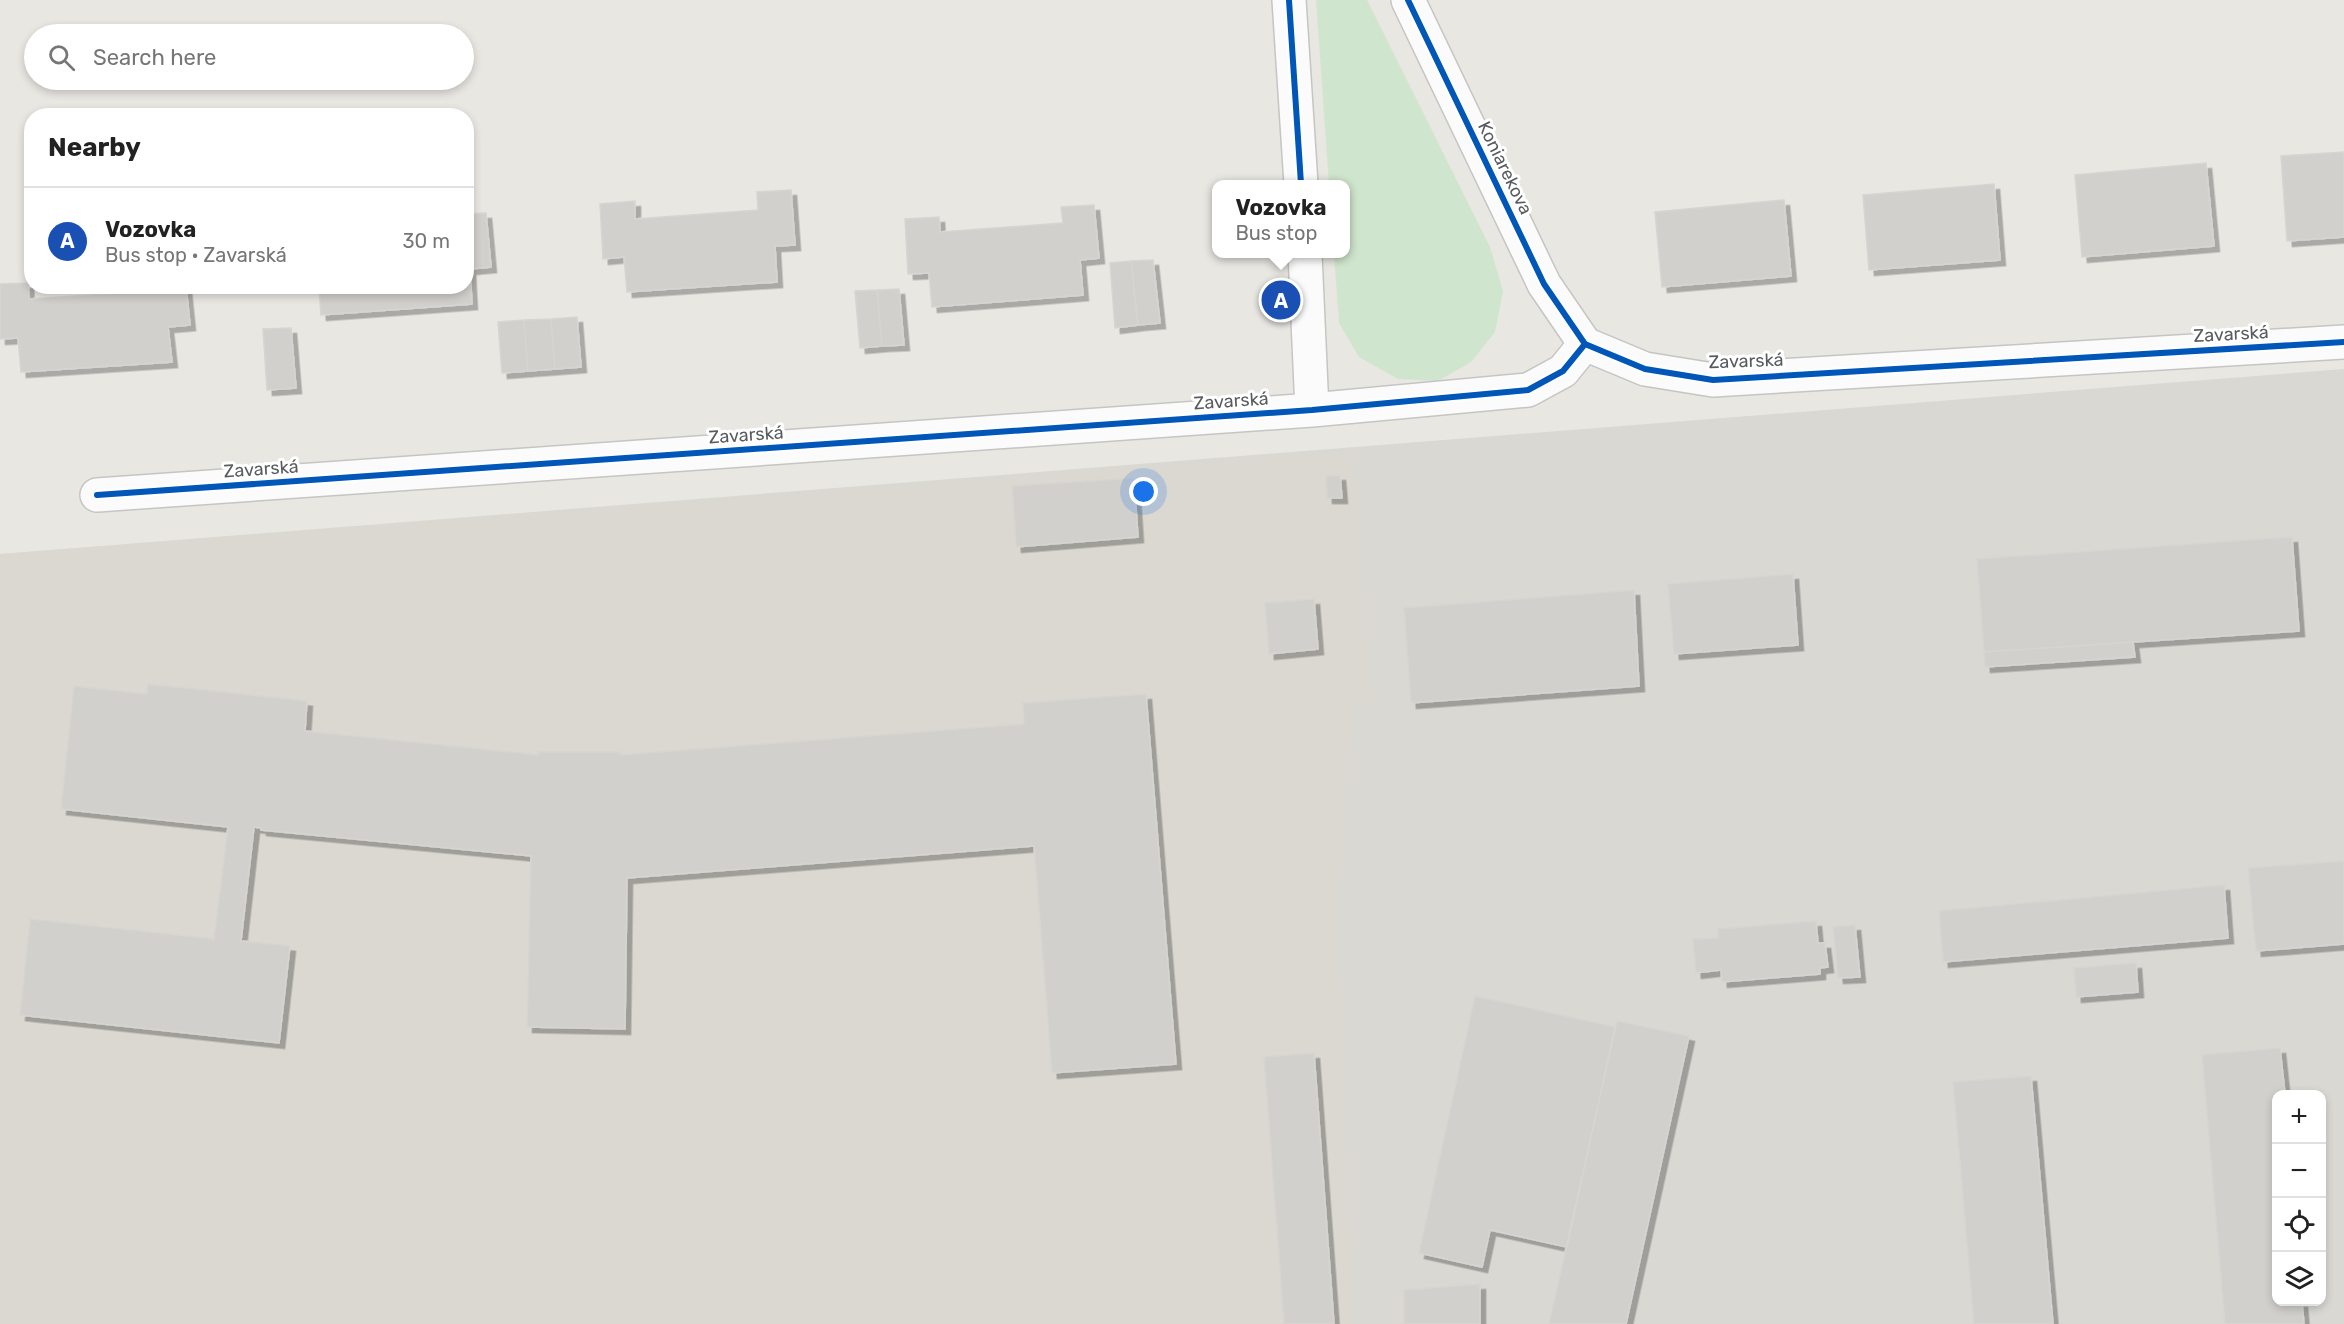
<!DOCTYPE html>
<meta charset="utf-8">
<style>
:root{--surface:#fff;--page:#f2f2f2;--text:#222;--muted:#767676;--line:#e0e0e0;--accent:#8a8d8e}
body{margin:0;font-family:Rubik,sans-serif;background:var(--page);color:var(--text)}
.controls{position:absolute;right:18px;bottom:18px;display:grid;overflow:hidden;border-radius:12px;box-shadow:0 3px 9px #0003}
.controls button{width:54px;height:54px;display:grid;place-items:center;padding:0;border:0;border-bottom:2px solid var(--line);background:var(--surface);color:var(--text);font:30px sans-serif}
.you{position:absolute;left:1144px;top:492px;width:21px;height:21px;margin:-15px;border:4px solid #fff;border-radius:50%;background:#1a73e8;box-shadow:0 0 0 9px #1a73e833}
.badge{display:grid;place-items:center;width:39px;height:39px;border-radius:50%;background:var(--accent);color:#fff;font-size:20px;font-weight:700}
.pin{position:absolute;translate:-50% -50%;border:3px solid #fff;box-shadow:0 2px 6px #0006}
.popup{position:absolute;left:1212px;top:180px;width:138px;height:78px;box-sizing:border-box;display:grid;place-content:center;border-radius:12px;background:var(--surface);filter:drop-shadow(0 2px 4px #0005);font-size:20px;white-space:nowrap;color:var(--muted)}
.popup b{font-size:22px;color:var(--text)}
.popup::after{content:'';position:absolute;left:50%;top:100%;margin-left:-12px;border:12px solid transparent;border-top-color:var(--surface)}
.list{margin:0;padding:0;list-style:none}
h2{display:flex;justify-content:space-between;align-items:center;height:78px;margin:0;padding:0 24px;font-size:26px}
h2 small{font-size:20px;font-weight:400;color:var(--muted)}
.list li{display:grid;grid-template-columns:39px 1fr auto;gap:18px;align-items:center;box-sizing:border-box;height:108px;padding:0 24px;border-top:2px solid var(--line)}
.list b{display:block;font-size:22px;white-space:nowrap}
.list p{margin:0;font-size:20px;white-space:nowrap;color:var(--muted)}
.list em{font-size:20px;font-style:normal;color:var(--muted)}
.icon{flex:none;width:33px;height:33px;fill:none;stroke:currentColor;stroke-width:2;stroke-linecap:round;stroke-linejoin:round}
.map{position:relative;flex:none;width:2344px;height:1324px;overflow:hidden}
.search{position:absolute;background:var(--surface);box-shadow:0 3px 9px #0003;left:24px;top:24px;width:450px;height:66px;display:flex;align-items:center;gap:15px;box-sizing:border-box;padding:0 21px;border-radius:33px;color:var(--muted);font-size:22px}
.panel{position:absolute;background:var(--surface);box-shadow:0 3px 9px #0003;left:24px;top:108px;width:450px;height:186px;border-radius:24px}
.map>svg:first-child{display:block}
</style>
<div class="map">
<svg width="2344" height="1324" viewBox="0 0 2344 1324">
<defs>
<filter id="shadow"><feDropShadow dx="5.5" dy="5.5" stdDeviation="0" flood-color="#0004"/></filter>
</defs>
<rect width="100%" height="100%" fill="#e8e7e2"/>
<path fill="#d9d8d3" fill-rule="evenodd" d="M2344,369V1324H0V554ZM2276,1094H2322V1302H2276Z"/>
<path fill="#dad8d1" d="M1351,452L1370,699L1353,702L1336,907L1353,1324H0V554Z"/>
<path fill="#d0e5cd" d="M1316,0H1367L1490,247L1503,291L1495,332L1471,362L1438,381L1398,379L1359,357L1339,323L1334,254H1346V184H1329Z"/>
<path fill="#d1d0cd" stroke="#d7d5d1" stroke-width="1.5" filter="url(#shadow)" d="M2344,152V237L2287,241L2281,156Z
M2206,163L2214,246L2082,257L2075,175Z
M1994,184L2000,260L1869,270L1863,195Z
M791,190L795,245L775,246L777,282L627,292L624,257L603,259L600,204L635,201V219L758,210L757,192Z
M1784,200L1791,276L1662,287L1655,212Z
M1094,205L1099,258L1080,260L1083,295L932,307L929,273L908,274L905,219L939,217L940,232L1063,223L1061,207Z
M486,213L491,267L470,269L472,304L321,315L319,286H466V214Z
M1153,260L1160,323L1138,325L1131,261Z
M1131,261L1138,325L1115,328L1110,263Z
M28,283L29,299L153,291L152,286H186L190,325L168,327L172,362L21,372L18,338L0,339V284Z
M899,289L904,345L882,346L877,290Z
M877,290L882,346L860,348L855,291Z
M577,317L581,367L555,369L551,319Z
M551,319L555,369L528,371L524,320Z
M524,320L528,371L502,373L498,322Z
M291,328L296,388L267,390L263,329Z
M1340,475L1342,498H1327L1326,476Z
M1134,478L1138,537L1016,547L1012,486Z
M2292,537L2299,631L1984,652L1977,559Z
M1793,574L1798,645L1674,654L1668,584Z
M1634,590L1639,686L1411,703L1404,608Z
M1314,599L1318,649L1269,654L1265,603Z
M2133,642L2135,657L1985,667L1984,652Z
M148,684L307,701L305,731L539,755V752H620V755L1024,724L1023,703L1146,694L1176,1064L1052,1073L1034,846L627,878L625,1029L527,1027L531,856L261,830V828L254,827L241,941L290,946L279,1043L20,1015L30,919L214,939L228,827L61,809L74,686L147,694Z
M2344,861V944L2256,951L2248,868Z
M2224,885L2228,938L1943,962L1939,911Z
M1816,921L1818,943H1825L1828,967L1820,968V974L1722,982L1721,970L1696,973L1693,939L1718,938V929Z
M1855,925L1860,977L1838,978L1833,927Z
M2136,963L2138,992L2076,997L2074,968Z
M1475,996L1615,1027L1567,1247L1490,1230L1482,1267L1419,1253Z
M1617,1021L1689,1036L1626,1324H1549Z
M2280,1048L2285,1094H2276V1302H2302L2304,1324H2225L2202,1055Z
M1314,1053L1334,1324H1284L1264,1057Z
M2031,1076L2053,1324H1974L1953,1082Z
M1480,1284V1324H1404V1290Z"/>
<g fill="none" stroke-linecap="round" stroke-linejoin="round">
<g stroke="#c5c5c4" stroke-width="36">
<path id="minor" d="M1289,0L1301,184
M1305,254L1312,410
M97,495L1312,410L1528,390L1563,371L1585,344"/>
</g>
<g stroke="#c5c5c4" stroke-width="36">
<path id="tertiary" d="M1408,0L1544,284L1585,344L1645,369L1713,380L2344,342"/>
</g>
<use href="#minor" stroke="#fcfbfb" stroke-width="33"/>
<use href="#tertiary" stroke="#fcfbfb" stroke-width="33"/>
<g stroke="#fff" stroke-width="10">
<path id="cycleway" d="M1289,0L1301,184
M1408,0L1544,284L1585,344
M1585,344L1645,369L1713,380L2344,342
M97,495L1312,410L1528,390L1563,371L1585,344"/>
</g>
<use href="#cycleway" stroke="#0057b8" stroke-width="6"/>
</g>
<g text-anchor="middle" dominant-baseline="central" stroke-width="6" stroke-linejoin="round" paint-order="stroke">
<g font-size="18" fill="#585c60" stroke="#fff">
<text transform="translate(1505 168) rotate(64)">Koniarekova</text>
<text transform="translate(2231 334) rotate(-3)">Zavarská</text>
<text transform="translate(1746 361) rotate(-2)">Zavarská</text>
<text transform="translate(1231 401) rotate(-4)">Zavarská</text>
<text transform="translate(746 435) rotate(-4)">Zavarská</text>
<text transform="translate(261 469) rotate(-4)">Zavarská</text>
</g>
</g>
</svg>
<div class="controls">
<button>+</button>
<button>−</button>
<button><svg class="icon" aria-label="locate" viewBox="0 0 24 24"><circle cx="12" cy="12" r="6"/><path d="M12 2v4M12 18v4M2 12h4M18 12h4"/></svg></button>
<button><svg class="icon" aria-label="layers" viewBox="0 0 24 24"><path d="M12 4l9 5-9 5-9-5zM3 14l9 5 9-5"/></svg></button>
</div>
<div class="you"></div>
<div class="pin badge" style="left:1281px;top:300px;background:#1a4fb4">A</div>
<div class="popup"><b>Vozovka</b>Bus stop</div>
<div class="search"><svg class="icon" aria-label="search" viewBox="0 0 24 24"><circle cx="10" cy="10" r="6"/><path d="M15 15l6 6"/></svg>Search here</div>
<section class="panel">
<h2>Nearby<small></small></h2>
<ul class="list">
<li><span class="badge" style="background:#1a4fb4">A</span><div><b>Vozovka</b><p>Bus stop · Zavarská</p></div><em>30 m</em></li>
</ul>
</section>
</div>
